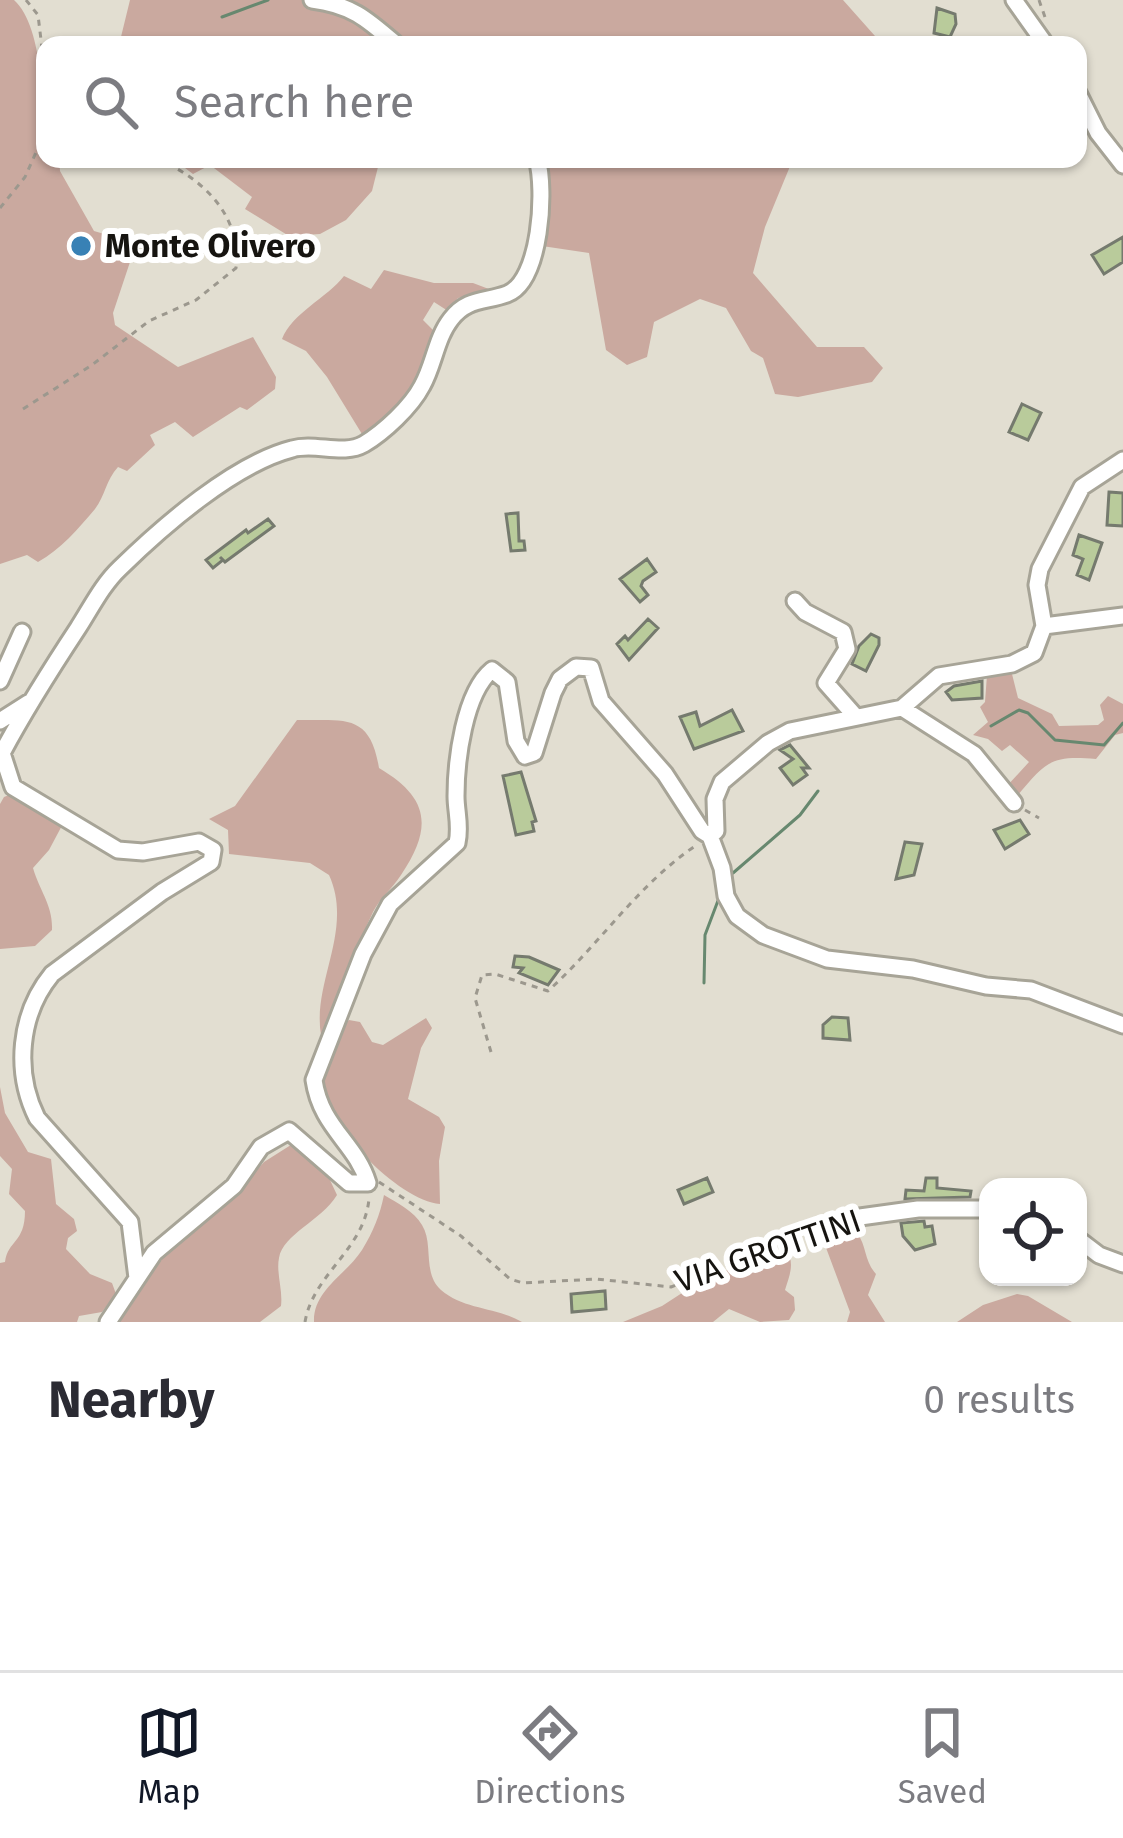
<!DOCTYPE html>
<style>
:root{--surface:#fff;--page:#f2f2f3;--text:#2b2b33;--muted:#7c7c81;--line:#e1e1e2;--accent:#111827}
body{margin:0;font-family:"Fira Sans",sans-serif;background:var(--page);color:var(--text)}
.controls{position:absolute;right:36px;bottom:36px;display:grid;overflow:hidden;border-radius:24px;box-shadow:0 3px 9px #0004}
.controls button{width:108px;height:108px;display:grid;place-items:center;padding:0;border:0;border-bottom:3px solid var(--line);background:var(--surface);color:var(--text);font:60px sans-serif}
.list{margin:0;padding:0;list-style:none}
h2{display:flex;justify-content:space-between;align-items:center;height:156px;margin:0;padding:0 48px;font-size:51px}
h2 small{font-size:39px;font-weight:400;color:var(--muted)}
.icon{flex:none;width:66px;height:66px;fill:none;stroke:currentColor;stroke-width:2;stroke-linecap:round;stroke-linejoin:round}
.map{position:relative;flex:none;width:1123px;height:1322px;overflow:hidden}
.search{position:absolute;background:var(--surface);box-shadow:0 3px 9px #0004;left:36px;right:36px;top:36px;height:132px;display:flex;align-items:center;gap:30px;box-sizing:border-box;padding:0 42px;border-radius:24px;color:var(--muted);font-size:45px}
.sheet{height:348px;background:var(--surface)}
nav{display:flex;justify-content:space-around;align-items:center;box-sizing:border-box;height:168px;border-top:3px solid var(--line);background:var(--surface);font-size:33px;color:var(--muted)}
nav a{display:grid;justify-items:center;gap:6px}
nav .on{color:var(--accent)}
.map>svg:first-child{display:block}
</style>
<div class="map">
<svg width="1123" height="1322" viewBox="0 0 1123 1322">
<rect width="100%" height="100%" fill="#e2ded1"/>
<path fill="#caa99f" d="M0,0H14C44,26 45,120 45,159H59L60,171L94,231L118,238L132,256L113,313L115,325L178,367L253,337L276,377L275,389L247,410L240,407L193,437L175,422L150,435L155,445L127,471L118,467C106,480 105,496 95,509C79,528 60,550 38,562L27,555L0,564Z
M130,0H843L883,45H119Z
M173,159H380L372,191L346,220L320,234L289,236L245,209L252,197L210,165L193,174Z
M542,159H793L765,227L753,273L817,347H864L883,368L872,382L798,397L775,394L763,358L751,351L726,308L700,299L654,322L647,357L627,365L606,350L589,253L542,246Z
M384,270L434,283H473L494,291L458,298L448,311L434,302L423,320L435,332L415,386L365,439L327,377L306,351L282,339C292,313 327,298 344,276L371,289Z
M1011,670L1018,698L1052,714L1059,726L1098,725L1104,720L1100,705L1108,696L1123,704V733L1115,735L1096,759C1050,755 1046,762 1017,796L1006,787L1029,762L1010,745L1002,751L988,739L973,735L988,722L980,707L985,702L987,675Z
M297,720C344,721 370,712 379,768C428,797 434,826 401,875C392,889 380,898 373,912C355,949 343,989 329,1027L321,1035C312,982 354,930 329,875L310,863L229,854L228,830L209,819L235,806Z
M24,789L62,806L66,818L49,850L33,868C40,892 53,905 52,930L35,946L0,949V804L4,797Z
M426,1018L432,1028L421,1048L408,1099L439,1117L445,1127L439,1161L440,1204C399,1201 321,1122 321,1078C321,1070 327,1060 330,1051C335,1038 338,1028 349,1020L360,1022L372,1042L383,1045Z
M0,1087L5,1113L28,1152L51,1159L56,1204L74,1219L77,1231L68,1238L66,1249L90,1274L112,1283L116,1294L102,1312L79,1316L77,1322H0V1263L5,1262C8,1240 25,1243 25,1211L9,1194L12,1169L0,1156Z
M294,1143L322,1163L337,1195C321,1221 283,1234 279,1258C276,1273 283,1290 281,1306L260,1322H115L154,1261L240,1189L264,1162Z
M384,1195C397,1203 414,1211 422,1225C434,1244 422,1273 441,1290C464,1310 497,1307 522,1322H314C313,1290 346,1275 362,1250C373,1232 380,1215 384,1195Z
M857,1233C867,1246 864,1261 876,1274L868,1295L885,1322H847L850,1312L825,1245Z
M781,1249H786C795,1263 790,1274 785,1290L794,1297L795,1310L789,1320L760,1322L729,1309L713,1322H623L662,1306L702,1280Z
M1017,1294L1028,1296L1072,1322H957L983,1305Z"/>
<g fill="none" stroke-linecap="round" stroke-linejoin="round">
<path stroke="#67886f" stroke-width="3" d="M222,17L268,0
M991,726L1019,710L1028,713L1055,740L1104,745L1123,723
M733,873L800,815L818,791
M704,983L705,935L719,898"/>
</g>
<path fill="#b9cb9b" stroke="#757a6e" stroke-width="3" d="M937,8L955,14L956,24L950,37L934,33Z
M1123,237V262L1104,274L1092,255Z
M1022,404L1041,413L1028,440L1009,432Z
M1109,492L1123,493V526L1107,525Z
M518,513L519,541H524L525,550L511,551L506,514Z
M268,519L274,526L225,562L220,557L223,560L213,568L206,560L246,530L248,533Z
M1079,535L1102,543L1089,580L1077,575L1083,559L1073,555Z
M647,559L656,572L643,581L641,586L648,595L640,602L620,579Z
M648,619L658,628L629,660L617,644L625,636L628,640Z
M871,634L879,638V645L866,671L852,664L859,646Z
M982,681V698L952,700L946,692L954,686Z
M732,710L743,731L694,749L680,717L696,712L700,726Z
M790,745L809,768H802L807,775L793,785L780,768L793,759L780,750Z
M521,772L536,821L532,822L534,831L516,835L503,776Z
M1020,820L1029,834L1005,849L994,830Z
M905,842L922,844L914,875L896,879Z
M515,956L529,957L559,970L548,985L519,973L523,968L513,967Z
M832,1017L848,1018L850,1040L823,1038V1025Z
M707,1178L713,1192L684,1204L678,1190Z
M926,1178H937V1188L971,1191L970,1197L905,1199L906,1190L924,1191Z
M924,1221L925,1227L932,1226L935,1244L915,1250L903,1236L901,1223Z
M605,1291L606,1309L572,1312L571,1294Z"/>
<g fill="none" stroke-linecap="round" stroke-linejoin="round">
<g stroke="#a7a497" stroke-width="21">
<path id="minor" d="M312,0C352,5 367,19 397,45
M1014,0L1046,45
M1078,93L1098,133L1123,165
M795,601L805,612L843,632L847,649L826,683L856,717
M1044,626L1123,616
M0,681L22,632
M902,708L974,754L1014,803
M0,721L28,703
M710,836L722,868L726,896L737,916L763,935L827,959L913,969L986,986L1031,990L1123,1025
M860,1217L918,1209H988
M1078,1239L1099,1255L1123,1264
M137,1278L130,1222L37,1118C14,1072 19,1014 52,974L162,892L211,862L213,850L199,842L143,852L118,850L13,787L2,753C25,710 51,669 78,628C91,608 102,585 120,568C163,526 234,464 292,449C315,442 343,456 364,444C384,432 411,407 422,386C434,365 436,338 451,319C467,298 485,302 507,294C541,281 546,189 537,159
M108,1322L154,1253L234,1186L261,1147L289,1131L349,1183H368C356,1143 321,1128 314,1080L363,954L390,904L457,843C461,826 456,812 456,796C456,761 464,693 492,670L507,682L516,741L525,756L534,753L553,693L560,679L576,667L591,668L601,701L665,774L702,831L710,836L716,831L715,799L722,782L768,743L790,731L902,708L939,676L1012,664L1034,653L1044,626L1037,585L1040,569L1082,487L1123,460"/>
</g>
<path stroke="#9c988e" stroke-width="3" stroke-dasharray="6 6" stroke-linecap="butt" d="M26,0L38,15L45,73
M1039,0L1046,20
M0,208L25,177L45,132
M23,409L92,365L149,321L196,300L236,268C242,216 203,178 157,159
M1025,810L1039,818
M491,1052L475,998L482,975L495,974L548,991C601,943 638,884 698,844
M379,1182L461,1236L510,1279L523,1283L596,1279L671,1287L845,1222
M305,1322C313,1274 364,1250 369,1199"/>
<use href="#minor" stroke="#fff" stroke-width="15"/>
</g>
<circle fill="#3881b5" stroke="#fff" stroke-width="4.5" cx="81" cy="246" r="12"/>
<g text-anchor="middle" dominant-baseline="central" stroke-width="12" stroke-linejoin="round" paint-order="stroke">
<g font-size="33" font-weight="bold" fill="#161410" stroke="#fff" text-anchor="start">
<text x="105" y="246">Monte Olivero</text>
</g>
<g font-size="33" fill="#161410" stroke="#fff">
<text transform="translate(768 1251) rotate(-19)">VIA GROTTINI</text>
</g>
</g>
</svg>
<div class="controls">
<button><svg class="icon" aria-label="locate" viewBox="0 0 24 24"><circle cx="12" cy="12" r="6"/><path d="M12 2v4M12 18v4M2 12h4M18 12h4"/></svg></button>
</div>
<div class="search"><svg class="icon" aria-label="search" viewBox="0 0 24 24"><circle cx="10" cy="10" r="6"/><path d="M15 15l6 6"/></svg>Search here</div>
</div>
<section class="sheet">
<h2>Nearby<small>0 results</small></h2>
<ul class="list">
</ul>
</section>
<nav>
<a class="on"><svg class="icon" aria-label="map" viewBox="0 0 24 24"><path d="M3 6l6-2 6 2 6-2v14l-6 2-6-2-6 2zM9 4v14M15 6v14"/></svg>Map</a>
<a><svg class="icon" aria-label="directions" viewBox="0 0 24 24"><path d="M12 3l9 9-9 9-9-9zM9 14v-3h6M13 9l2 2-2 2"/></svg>Directions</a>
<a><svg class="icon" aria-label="saved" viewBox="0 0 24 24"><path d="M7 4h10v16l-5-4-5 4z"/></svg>Saved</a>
</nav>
